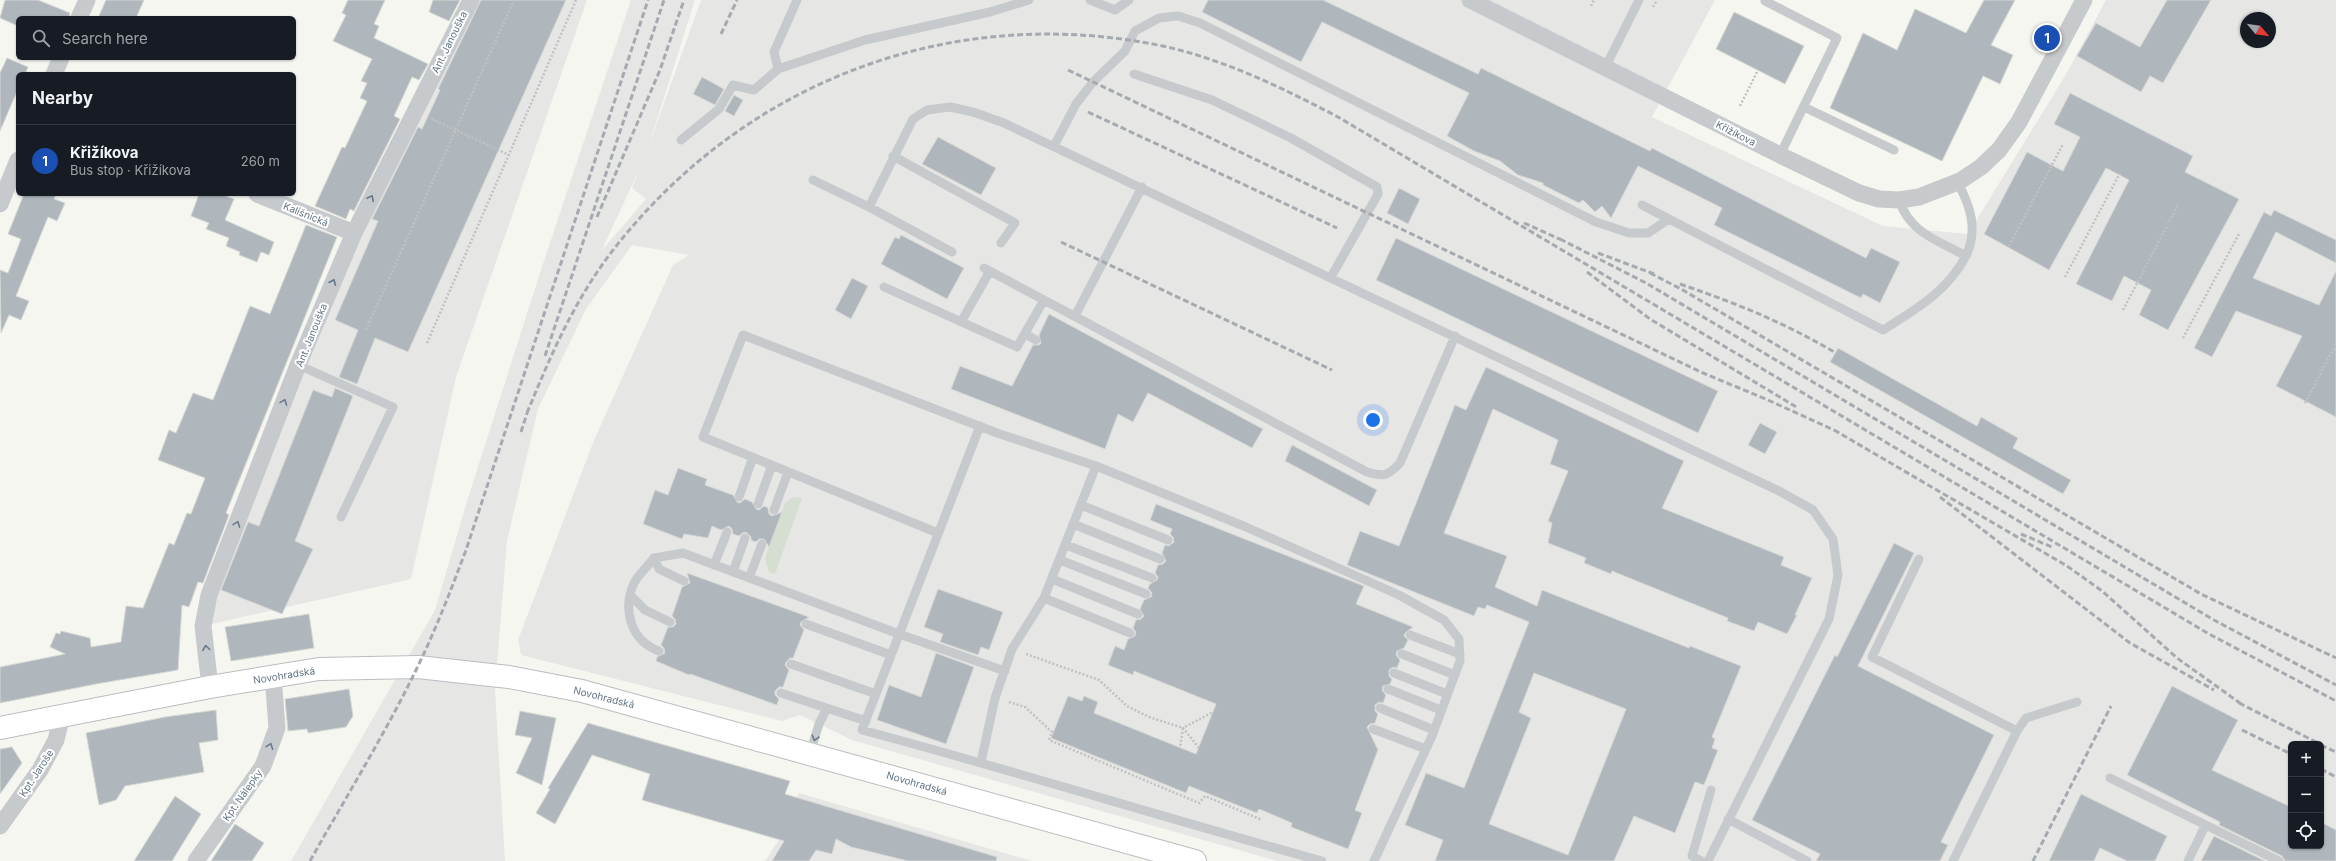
<!DOCTYPE html>
<meta charset="utf-8">
<style>
:root{--surface:#171b24;--page:#242831;--text:#f1f3f6;--muted:#9ea1a6;--line:#363941;--accent:#f25115}
body{margin:0;font-family:Inter,sans-serif;background:var(--page);color:var(--text)}
.controls{position:absolute;right:12px;bottom:12px;display:grid;overflow:hidden;border-radius:6px;box-shadow:0 1px 3px #0004}
.controls button{width:36px;height:36px;display:grid;place-items:center;padding:0;border:0;border-bottom:1px solid var(--line);background:var(--surface);color:var(--text);font:20px sans-serif}
.compass{position:absolute;left:2240px;top:12px;width:36px;height:36px;border-radius:50%;background:var(--surface);box-shadow:0 1px 3px #0004;rotate:119deg}
.you{position:absolute;left:1373px;top:420px;width:14px;height:14px;margin:-10px;border:3px solid #fff;border-radius:50%;background:#1a73e8;box-shadow:0 0 0 6px #1a73e833}
.badge{display:grid;place-items:center;width:26px;height:26px;border-radius:50%;background:var(--accent);color:#fff;font-size:13px;font-weight:700}
.pin{position:absolute;translate:-50% -50%;border:2px solid #fff;box-shadow:0 1px 4px #0006}
.list{margin:0;padding:0;list-style:none}
h2{display:flex;justify-content:space-between;align-items:center;height:52px;margin:0;padding:0 16px;font-size:17px}
h2 small{font-size:13px;font-weight:400;color:var(--muted)}
.list li{display:grid;grid-template-columns:26px 1fr auto;gap:12px;align-items:center;box-sizing:border-box;height:72px;padding:0 16px;border-top:1px solid var(--line)}
.list b{display:block;font-size:15px;white-space:nowrap}
.list p{margin:0;font-size:13px;white-space:nowrap;color:var(--muted)}
.list em{font-size:13px;font-style:normal;color:var(--muted)}
.icon{flex:none;width:22px;height:22px;fill:none;stroke:currentColor;stroke-width:2;stroke-linecap:round;stroke-linejoin:round}
.map{position:relative;flex:none;width:2336px;height:861px;overflow:hidden}
.search{position:absolute;background:var(--surface);box-shadow:0 1px 3px #0004;left:16px;top:16px;width:280px;height:44px;display:flex;align-items:center;gap:10px;box-sizing:border-box;padding:0 14px;border-radius:6px;color:var(--muted);font-size:15px}
.panel{position:absolute;background:var(--surface);box-shadow:0 1px 3px #0004;left:16px;top:72px;width:280px;height:124px;border-radius:6px}
.map>svg:first-child{display:block}
</style>
<div class="map">
<svg width="2336" height="861" viewBox="0 0 2336 861">
<rect width="100%" height="100%" fill="#f6f6f1"/>
<path fill="#e6e7e5" fill-rule="evenodd" d="M470,0H587L456,377L411,579L203,626L298,365Z
M631,0H695L649,145L701,0H1715L1652,117L1883,226L1968,234L2065,76L2106,0H2336V861H1277L852,740L800,715L782,721L521,655L518,640L594,440L673,265L689,255L632,245L586,309L538,409L507,541L495,690L505,861H291L435,610L468,498L540,273ZM2246,18H2270V42H2246ZM639,170L632,188L646,199L602,250ZM2291,744H2321V846H2291Z
M799,793L1032,861H765L787,827Z"/>
<path fill="#d6ded2" d="M796,497L802,498L775,574L769,572L765,558L785,503L791,498Z"/>
<path fill="#afb7bc" stroke="#d7d7d4" fill-rule="evenodd" d="M5,0H38L70,13L69,18H18V26L0,18Z
M106,0H144L136,18H98Z
M348,0H385L374,24L379,26L374,38L428,64L419,80L412,77L394,116L400,119L354,211L350,209L346,219L315,206L342,147L345,148L367,101L360,98L367,83L361,81L372,59L333,41L346,15L342,13Z
M433,0H460L449,21L429,12Z
M481,0H566L408,352L375,338L357,384L339,377L358,330L335,320L378,221L372,219L418,127L422,129L440,90L438,89Z
M1208,0H1323L1478,74L1481,68L1650,151L1652,148L1866,258L1871,248L1900,262L1880,303L1863,294L1861,298L1714,225L1722,208L1638,166L1611,218L1602,206L1595,212L1583,200L1579,203L1543,185V183L1518,175L1500,161L1474,151L1447,136L1469,93L1322,22L1301,62L1202,12Z
M1984,0H2015L1991,45L2013,55L2000,84L1983,76L1942,161L1830,108L1863,33L1897,50L1915,9L1966,33Z
M2167,0H2211L2163,83L2150,76L2141,92L2077,56L2096,23L2140,47Z
M1734,12L1804,46L1785,84L1716,49Z
M7,58L28,67L25,74H18V89L0,131V73Z
M702,77L724,89L715,105L693,94Z
M2070,93L2193,156L2185,172L2239,199L2168,330L2139,315L2151,290L2124,276L2112,301L2076,284L2129,180L2106,168L2049,270L1984,234L2027,152L2063,171L2080,137L2054,124Z
M734,95L743,100L734,116L725,111Z
M938,137L996,168L981,195L922,164Z
M1399,188L1420,199L1408,224L1387,213Z
M24,194H56L54,199L65,203L57,221L48,217L16,296L29,301L21,320L9,315L1,333L0,270L8,273L21,239L8,234Z
M199,194H220L234,199L225,220L274,242L269,255L261,252L257,262L239,255L240,252L226,246L229,238L206,229L209,223L191,216Z
M2274,210L2336,240V263L2276,232L2253,278L2319,305L2336,271V417L2276,386L2302,336L2236,311L2212,357L2194,348L2264,212L2271,216Z
M306,225L337,237L226,513L229,515L203,583L198,582L189,607L182,605L178,670L96,684L0,703V667L65,654L50,647L56,633L60,634L61,631L90,638L91,647L121,642L126,606L143,608L169,543L174,545L187,513L191,514L205,478L158,460L169,430L176,433L193,393L213,400L250,306L270,314Z
M901,235L964,268L947,299L881,264L895,237L899,239Z
M1396,238L1718,391L1698,433L1376,280Z
M852,278L868,286L851,319L835,310Z
M1049,314L1263,429L1252,448L1148,393L1133,422L1118,414L1105,449L951,389L960,366L1012,386L1033,345H1039L1041,343L1039,335Z
M1838,348L1977,426L1981,417L2018,438L2013,448L2071,480L2063,494L1830,362Z
M1486,367L1684,461L1662,508L1784,557L1781,565L1812,578L1795,615H1797L1787,634L1758,622L1754,631L1727,621L1728,618L1612,571L1611,574L1584,563L1586,558L1548,543L1552,523L1548,521L1568,471L1550,464L1558,440L1493,409L1444,533L1507,556L1495,587L1537,606L1542,590L1689,648L1690,646L1741,666L1712,737L1715,739L1712,748L1718,750L1704,785L1695,782L1675,833L1634,816L1614,861H1435L1443,840L1405,825L1426,773L1464,788L1529,622L1487,605L1485,609L1478,607L1474,616L1347,565L1360,531L1399,546L1455,405L1466,410ZM1534,673L1626,709L1568,855L1489,824L1531,718L1519,712Z
M335,388L353,396L295,541L313,549L282,614L221,590L248,522L259,526L313,390L332,397Z
M1760,423L1777,432L1765,454L1748,445Z
M1292,445L1377,490L1369,506L1285,461Z
M678,468L707,479L705,485L733,495L737,502L740,503L745,499L752,502L756,509L759,510L764,506L768,508L769,514L772,516L782,512L769,547L764,539H759L756,542L751,540V537L747,533L744,532L739,536L733,534L732,529L729,526L721,530L712,526L708,538L684,534L682,539L643,524L655,490L668,495Z
M1156,504L1364,586L1356,604L1413,627L1405,633L1404,636L1408,640L1404,648L1397,651L1396,655L1400,660L1397,668L1393,667L1389,670V676L1392,679L1390,684L1383,686L1382,690L1386,695L1383,703L1379,702L1375,705V711L1378,714L1375,723L1370,724L1367,727L1378,750L1355,810L1362,813L1348,849L1291,827L1292,823L1259,809L1257,813L1189,786L1186,793L1051,738L1068,696L1082,701L1084,696L1098,702L1094,713L1196,754L1216,704L1134,671L1133,675L1108,665L1115,646L1124,650L1128,639L1135,636L1136,632L1133,628L1136,620L1141,619L1144,616L1140,609L1144,600L1151,597L1152,593L1148,588L1150,584L1157,580L1158,577L1155,573L1158,565L1163,564L1166,561L1162,553L1165,545L1169,546L1174,542L1173,537L1170,534L1172,529L1150,520Z
M1894,543L1914,553L1858,666L1994,735L1941,842L1948,845L1940,861H1816L1820,854L1752,820L1835,655L1837,657Z
M687,573L809,617L801,622L800,625L804,630L793,658H790L786,662L785,665L789,670L783,687H779L775,691V695L779,699L777,705L690,674L689,675L656,661L657,657L665,653L664,648L661,645L668,627H673L676,624L675,619L672,616L682,587L690,583Z
M938,589L1003,612L989,650L981,647L978,655L940,642L943,634L924,627Z
M309,614L314,648L231,661L225,627Z
M936,653L974,667L946,744L877,720L889,685L921,697Z
M2172,686L2238,720L2212,770L2291,807V846H2321V822L2336,830V861H2285L2282,856L2219,825L2220,822L2127,775Z
M349,689L353,716L346,727L308,733L307,729L288,731L285,699Z
M216,710L218,740L199,743L204,772L125,786L116,800L99,805L86,733L165,717Z
M520,711L556,718L542,785L516,773L532,738L515,735Z
M588,723L790,781L785,794L997,857L996,861H908L851,847L836,839L832,854L816,850L809,861H772L784,841L642,800L650,774L592,755L555,824L536,813L550,789L548,788Z
M12,747L22,763L0,794V749Z
M2081,794L2167,836L2155,861H2127L2100,848L2094,861H2049Z
M175,796L201,814L172,861H134Z
M235,824L264,843L252,861H211Z
M2214,836L2265,861H2201Z"/>
<g fill="none" stroke-linecap="round" stroke-linejoin="round">
<g stroke="#b9bdc2" stroke-width="24">
<path id="secondary" d="M0,728L210,687L319,669L418,667L509,677L582,691L1195,861"/>
</g>
<path stroke="#c0c1c3" stroke-width="2.5" stroke-dasharray="2 2" stroke-linecap="butt" d="M1591,6L1594,0
M1653,7L1657,0
M1740,106L1758,70
M432,119L509,155
M2009,246L2063,144
M2065,277L2120,173
M2123,310L2179,203
M366,330L514,0
M2183,338L2239,234
M427,343L576,0
M2305,403L2336,344
M1026,654L1099,680L1127,706L1149,717L1183,728L1180,748
M1009,702L1025,707L1052,732L1049,740L1199,803L1205,796L1262,820
M1199,748L1183,728L1213,712"/>
<path stroke="#c7cacd" stroke-width="9" d="M1090,0L1115,10L1129,0
M1765,1L1837,38L1780,155
M1605,68L1639,0
M778,69L774,52L797,0
M1134,74L1212,100L1291,138L1377,187L1378,194L1331,277
M1804,107L1894,150
M681,140L719,109L733,85L754,90L778,69L865,40L990,12L1029,0
M1054,146L1076,104L1093,82L1125,51L1135,31L1159,18L1178,16L1200,23L1596,222L1629,233H1648L1669,219
M893,156L1015,223L1001,243
M813,180L869,207L952,252
M1899,200C1910,233 1937,240 1966,256C1978,230 1971,206 1957,182
M1642,205L1883,330C1916,309 1947,292 1966,256
M869,207L913,119L927,110L950,107L973,112L1004,123L1779,491L1813,510L1833,539L1838,575L1829,619L1708,861
M984,268L1367,472C1384,477 1388,476 1400,463L1455,336
M884,287L1017,347L1044,300
M1075,316L1142,187
M961,322L990,271
M1025,334L1036,340
M298,365L393,407L341,517
M980,426L862,730C1016,771 1168,819 1322,861
M739,497L753,457
M758,504L772,465
M1081,505L1168,540
M774,510L788,472
M1073,524L1160,559
M938,533L703,437L743,335L997,433L1096,466L1246,527L1399,595L1444,620L1459,639L1460,661L1432,736L1374,861
M1066,545L1152,578
M654,558L659,569L684,581
M1919,559L1872,657L2017,731L1953,861
M1060,560L1146,594
M714,565L727,532
M733,572L745,538
M749,578L762,544
M1052,579L1138,614
M631,596L645,610L670,622
M1044,598L1130,633
M806,624L891,655
M1410,635L1460,654
M659,651C631,641 622,610 634,583C638,575 648,566 654,558L683,553L899,634L1005,671
M1402,654L1455,675
M791,664L876,694
M1394,673L1447,694
M1388,689L1441,710
M781,693L866,721
M1380,708L1434,730
M1373,729L1426,749
M2017,731L2026,718L2077,702
M810,753L819,724L827,708
M981,762L995,698L1012,649L1044,598L1096,466
M2110,778L2279,861
M1728,819L1807,861
M1701,861L1692,856L1711,790
M2188,861L2205,826"/>
<path stroke="#c7cacd" stroke-width="17" d="M1470,0L1780,155L1859,193L1879,199L1899,200L1919,197L1960,181L1981,167L1999,150L2019,122L2084,0
M79,18L87,0
M54,74L61,58
M257,194L354,233
M0,204L18,160
M210,687L203,626L209,595L298,365L354,233L471,0
M0,826L40,770L56,740L62,715
M196,861L263,766L277,728L273,676"/>
<use href="#secondary" stroke="#fff" stroke-width="22"/>
<path stroke="#a4aab0" stroke-width="3" stroke-dasharray="6 3" stroke-linecap="butt" d="M721,34L737,0
M1068,70L1703,373L1768,400L1838,432
M1088,112L1337,228
M597,217L660,70L684,0
M1524,223L1564,241
M1560,239L1646,283L2214,620L2336,685
M1061,242L1332,370
M1598,253L1654,274
M1587,272L1650,319L1798,408
M1650,273L1681,289L2201,594L2336,658
M1680,284C1738,304 1783,322 1836,353
M545,356L664,0
M527,413C550,357 573,303 610,254C740,84 946,3 1158,45C1221,58 1281,87 1338,117L2209,634L2336,701
M1834,430L2067,566L2102,591L2177,658L2244,706
M521,432L529,407
M1940,497L2130,643L2214,690
M2021,534L2052,547
M2239,703L2320,744
M2242,730L2291,754
M2321,745L2336,752
M2321,769L2336,777
M310,861C346,797 385,734 417,668C436,629 451,590 466,550L648,0
M2033,861L2111,706"/>
</g>
<defs><path id="oneway-chevron" d="M-2-3.5L2.5 0L-2 3.5" fill="none" stroke-width="1.6" stroke-linecap="round" stroke-linejoin="round"/></defs>
<g stroke="#677889">
<use href="#oneway-chevron" transform="translate(371 198) rotate(-63)"/>
<use href="#oneway-chevron" transform="translate(333 282) rotate(-67)"/>
<use href="#oneway-chevron" transform="translate(284 402) rotate(-69)"/>
<use href="#oneway-chevron" transform="translate(237 524) rotate(-69)"/>
<use href="#oneway-chevron" transform="translate(206 648) rotate(-97)"/>
<use href="#oneway-chevron" transform="translate(815 738) rotate(106)"/>
<use href="#oneway-chevron" transform="translate(270 746) rotate(-69)"/>
</g>
<g text-anchor="middle" dominant-baseline="central" stroke-width="4" stroke-linejoin="round" paint-order="stroke">
<g font-size="10" fill="#627485" stroke="#fff">
<text transform="translate(449 42) rotate(-64)">Ant. Janouška</text>
<text transform="translate(1736 133) rotate(27)">Křižíkova</text>
<text transform="translate(306 214) rotate(22)">Kališnická</text>
<text transform="translate(311 335) rotate(-68)">Ant. Janouška</text>
<text transform="translate(284 675) rotate(-9)">Novohradská</text>
<text transform="translate(604 697) rotate(14)">Novohradská</text>
<text transform="translate(36 773) rotate(-57)">Kpt. Jaroše</text>
<text transform="translate(917 783) rotate(16)">Novohradská</text>
<text transform="translate(242 795) rotate(-55)">Kpt. Nálepky</text>
</g>
</g>
</svg>
<div class="controls">
<button>+</button>
<button>−</button>
<button><svg class="icon" aria-label="locate" viewBox="0 0 24 24"><circle cx="12" cy="12" r="6"/><path d="M12 2v4M12 18v4M2 12h4M18 12h4"/></svg></button>
</div>
<svg class="compass" viewBox="-18 -18 36 36"><path d="M0-13l5 13h-10z" fill="#e53935"/><path d="M0 13l5-13h-10z" fill="#9ea1a6"/></svg>
<div class="you"></div>
<div class="pin badge" style="left:2047px;top:38px;background:#1a4fb4">1</div>
<div class="search"><svg class="icon" aria-label="search" viewBox="0 0 24 24"><circle cx="10" cy="10" r="6"/><path d="M15 15l6 6"/></svg>Search here</div>
<section class="panel">
<h2>Nearby<small></small></h2>
<ul class="list">
<li><span class="badge" style="background:#1a4fb4">1</span><div><b>Křižíkova</b><p>Bus stop · Křižíkova</p></div><em>260 m</em></li>
</ul>
</section>
</div>
